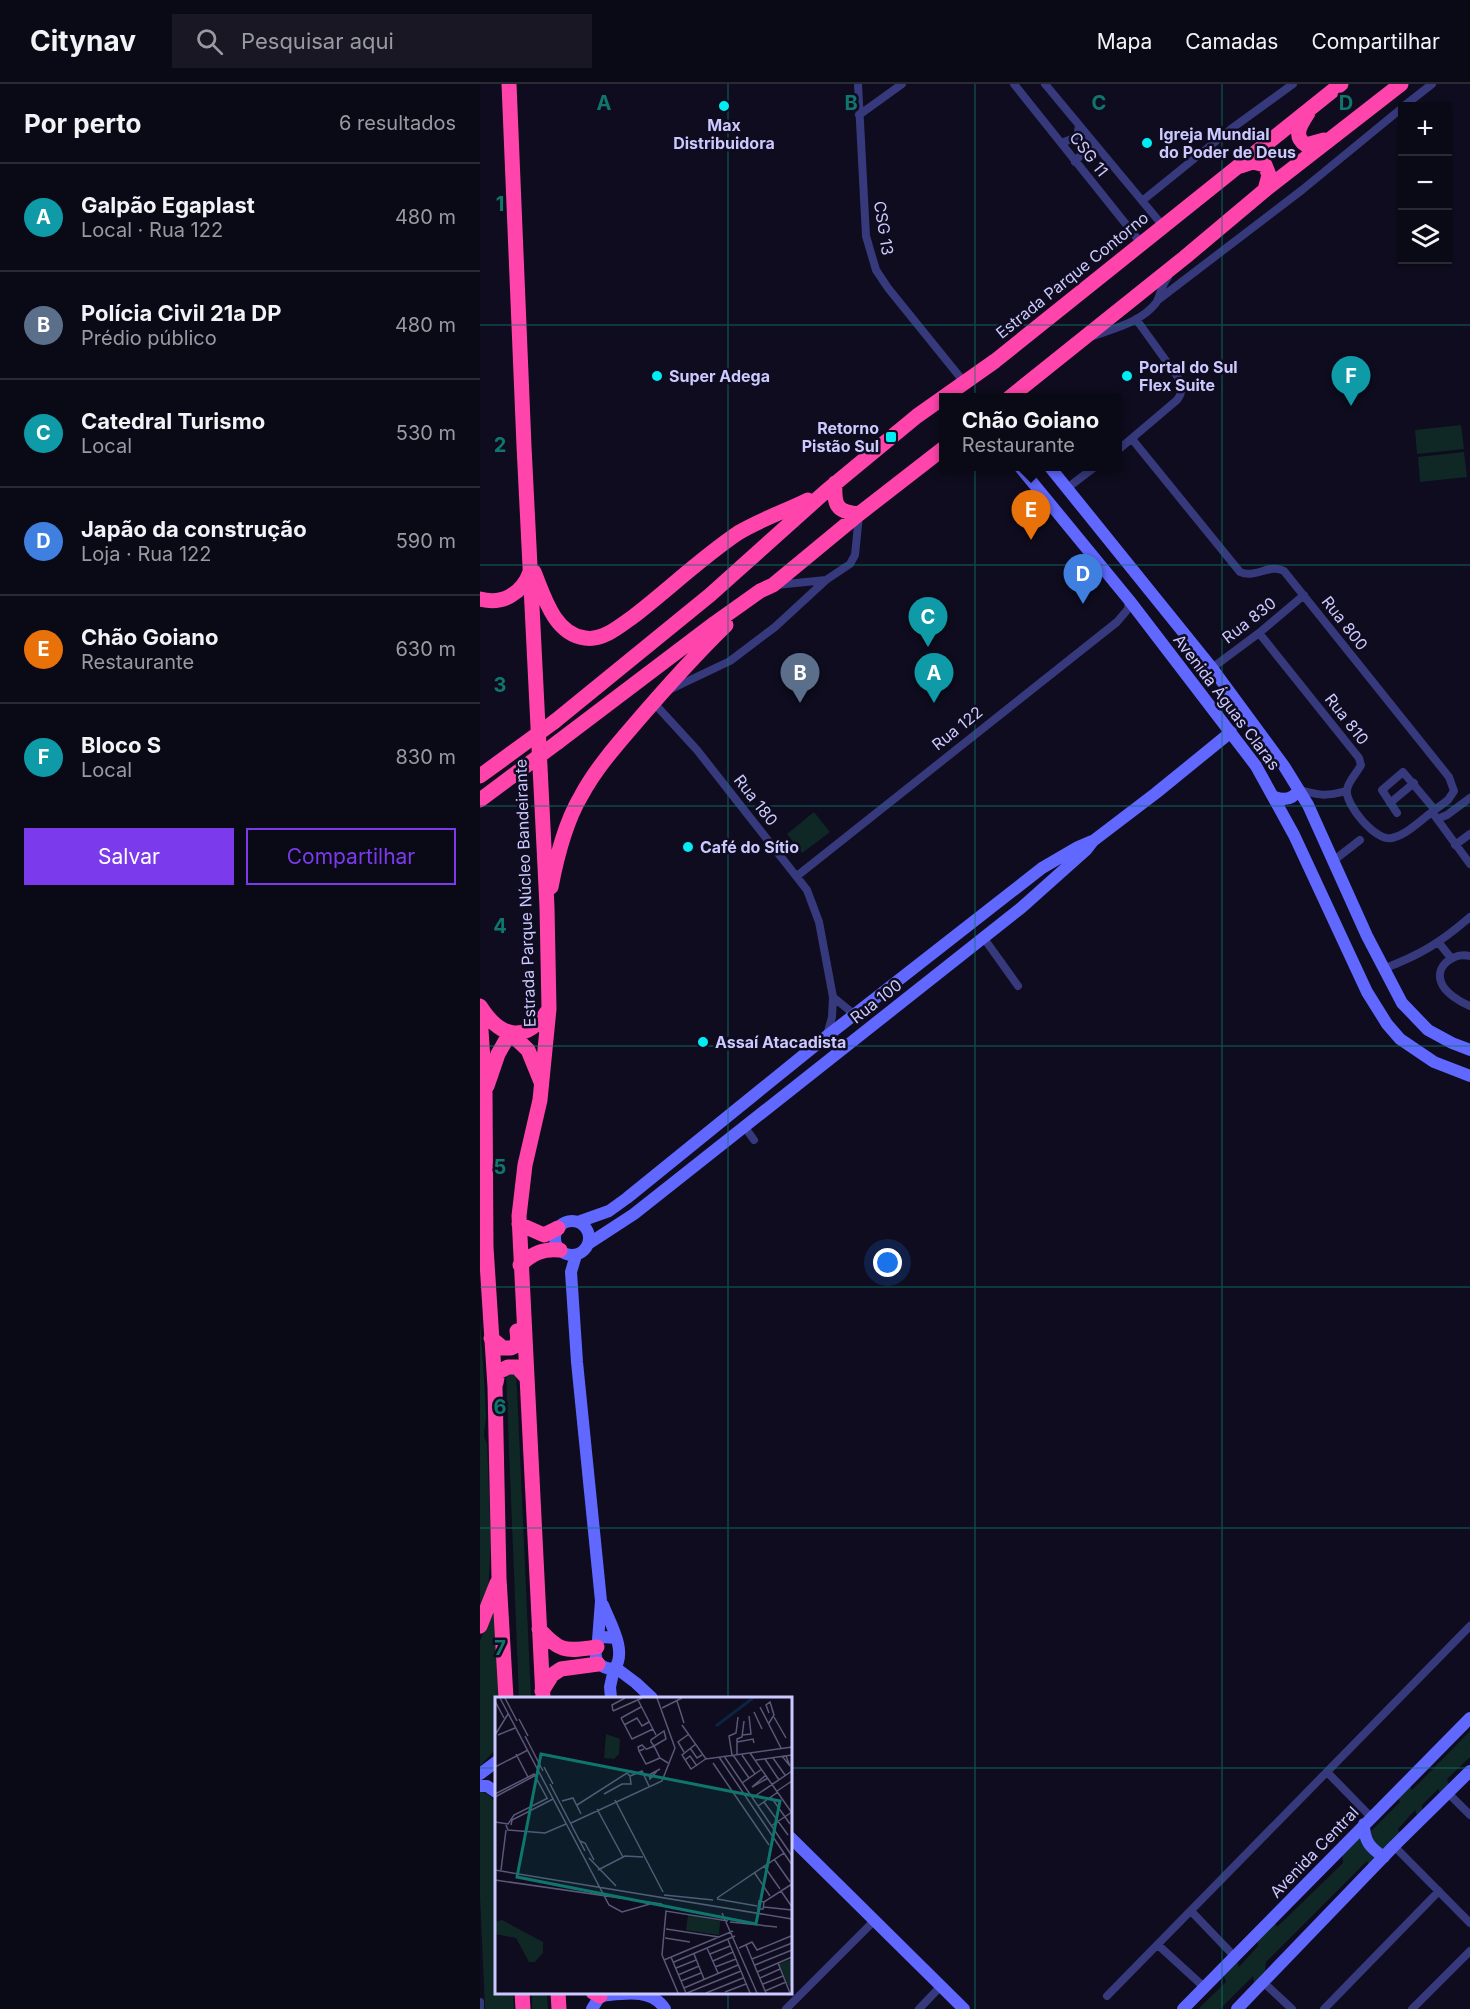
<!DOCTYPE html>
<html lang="pt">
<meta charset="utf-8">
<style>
:root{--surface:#0a0916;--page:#181723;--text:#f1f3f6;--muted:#999aa1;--line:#2a2a35;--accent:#7c3aed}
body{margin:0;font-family:Inter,sans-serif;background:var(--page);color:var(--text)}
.controls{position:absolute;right:18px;top:18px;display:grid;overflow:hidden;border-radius:0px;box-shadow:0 2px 4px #0004}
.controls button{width:54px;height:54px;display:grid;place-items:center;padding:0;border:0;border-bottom:2px solid var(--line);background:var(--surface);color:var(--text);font:30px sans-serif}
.you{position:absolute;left:408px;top:1179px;width:21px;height:21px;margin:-15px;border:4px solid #fff;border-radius:50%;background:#1a73e8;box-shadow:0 0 0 9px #1a73e833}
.badge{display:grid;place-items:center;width:39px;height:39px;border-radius:50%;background:var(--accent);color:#fff;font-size:20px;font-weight:700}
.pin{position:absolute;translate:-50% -50px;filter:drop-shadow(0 2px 3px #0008)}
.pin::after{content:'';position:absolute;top:32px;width:21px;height:18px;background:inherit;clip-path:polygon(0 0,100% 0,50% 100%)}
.popup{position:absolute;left:459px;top:309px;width:183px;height:78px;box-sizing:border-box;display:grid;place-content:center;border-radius:0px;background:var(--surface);filter:drop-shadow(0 2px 4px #0005);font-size:20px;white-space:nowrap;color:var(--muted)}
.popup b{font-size:22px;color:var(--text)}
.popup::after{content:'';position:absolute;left:50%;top:100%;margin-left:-12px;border:12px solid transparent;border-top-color:var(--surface)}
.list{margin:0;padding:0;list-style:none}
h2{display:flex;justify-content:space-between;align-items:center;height:78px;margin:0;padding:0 24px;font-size:26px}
h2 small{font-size:20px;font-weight:400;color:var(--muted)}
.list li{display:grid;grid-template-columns:39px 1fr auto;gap:18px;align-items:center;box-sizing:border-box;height:108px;padding:0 24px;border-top:2px solid var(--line)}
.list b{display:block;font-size:22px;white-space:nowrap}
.list p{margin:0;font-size:20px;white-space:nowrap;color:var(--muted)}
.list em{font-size:20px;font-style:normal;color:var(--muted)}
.actions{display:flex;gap:12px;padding:18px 24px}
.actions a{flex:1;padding:14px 0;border:2px solid var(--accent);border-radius:0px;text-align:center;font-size:21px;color:var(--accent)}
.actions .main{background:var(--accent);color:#fff}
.icon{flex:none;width:33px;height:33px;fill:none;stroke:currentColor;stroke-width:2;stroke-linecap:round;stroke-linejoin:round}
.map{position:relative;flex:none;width:990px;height:1925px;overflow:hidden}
header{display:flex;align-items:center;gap:36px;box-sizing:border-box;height:84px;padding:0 30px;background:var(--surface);border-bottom:2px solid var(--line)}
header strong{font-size:28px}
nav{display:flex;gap:33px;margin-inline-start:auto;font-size:21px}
.search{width:420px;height:54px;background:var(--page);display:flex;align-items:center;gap:15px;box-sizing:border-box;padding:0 21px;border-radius:0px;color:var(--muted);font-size:22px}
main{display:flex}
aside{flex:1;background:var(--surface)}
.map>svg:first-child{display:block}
</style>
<header>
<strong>Citynav</strong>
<div class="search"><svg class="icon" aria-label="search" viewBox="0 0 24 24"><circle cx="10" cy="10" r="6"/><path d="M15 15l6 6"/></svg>Pesquisar aqui</div>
<nav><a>Mapa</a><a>Camadas</a><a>Compartilhar</a></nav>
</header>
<main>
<aside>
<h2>Por perto<small>6 resultados</small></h2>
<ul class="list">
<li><span class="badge" style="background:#0f9aa8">A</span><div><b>Galpão Egaplast</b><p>Local · Rua 122</p></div><em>480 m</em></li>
<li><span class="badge" style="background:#5c6f8a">B</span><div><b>Polícia Civil 21a DP</b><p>Prédio público</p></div><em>480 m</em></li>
<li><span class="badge" style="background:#0f9aa8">C</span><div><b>Catedral Turismo</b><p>Local</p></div><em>530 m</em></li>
<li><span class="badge" style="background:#3f7fe0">D</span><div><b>Japão da construção</b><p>Loja · Rua 122</p></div><em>590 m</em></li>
<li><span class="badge" style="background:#e8710a">E</span><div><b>Chão Goiano</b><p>Restaurante</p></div><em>630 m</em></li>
<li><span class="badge" style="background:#0f9aa8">F</span><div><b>Bloco S</b><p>Local</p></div><em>830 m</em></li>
</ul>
<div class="actions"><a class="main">Salvar</a><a>Compartilhar</a></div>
</aside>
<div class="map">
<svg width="990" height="1925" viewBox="0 0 990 1925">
<rect width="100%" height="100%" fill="#0e0c1e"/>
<path fill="#0f2825" d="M981,341L984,365L937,370L935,346Z
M984,368L987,393L940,398L938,373Z
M334,728L350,748L322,769L307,750Z
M0,1238C2,1269 5,1301 6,1333C6,1342 1,1351 7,1359L11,1458L9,1492L8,1507L0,1529Z
M31,1286L36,1292L37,1305L51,1614H39L26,1290Z
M15,1521L19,1614H16V1665L0,1682V1557Z
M990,1647V1673L967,1695L969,1701L961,1711L958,1705L942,1721V1728L938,1734L935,1726L918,1745L920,1752L904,1767L893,1761L888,1750L920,1718L917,1712L929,1701L932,1706Z
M0,1707C9,1710 13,1713 16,1722V1908L33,1909L34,1925H5L0,1812Z
M879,1752L899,1773L889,1782L887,1777L786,1878L785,1887L774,1899L773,1892L740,1925H718L746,1898L743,1890L757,1877L759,1883L778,1862L777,1855L795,1838L797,1843L863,1779L862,1770Z
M52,1909H67L68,1925H52Z"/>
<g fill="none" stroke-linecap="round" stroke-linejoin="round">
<path stroke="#37397d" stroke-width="8" d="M378,0L386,152L396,186L408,204L484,298
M534,0L661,159
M565,0L683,142
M924,22L952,0
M379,31L422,0
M581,59L597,53L599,42
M595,78L604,67L616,62
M662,117L751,45L813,0
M678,216L822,106L922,24
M613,252C635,244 661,238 676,219C681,211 681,201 688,193
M652,355L760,488C775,495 790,479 804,487L969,693L974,707L968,716L952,728L990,780
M638,366L697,316C704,307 702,301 697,292L656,235
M586,405L616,382
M296,501L346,496
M779,549L879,674L881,681C877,689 868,697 867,706C865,721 896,758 912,754C926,751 940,737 952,728
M732,584L779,549L824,511
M189,606L250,577L295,543L346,496L370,480L375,471L379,431
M173,618L217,666L327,806L339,838L353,913L352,933L347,951
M819,706C840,711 844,713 866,707
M910,719L934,699
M917,729L902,706L923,688L955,726
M957,735L967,731L990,714
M975,761L990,750
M853,777L880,756
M317,792L637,538L648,525L649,516
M503,853L538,902
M959,859L971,874
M990,872C975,868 955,881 961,898C965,909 980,918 990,922
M903,885C940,871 960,859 990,833
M353,913L375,931
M264,1042L274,1056
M847,1688L891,1733
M968,1709L990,1731
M914,1762L990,1839
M711,1827L755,1873
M678,1861L724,1903
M783,1898L812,1925
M627,1912L990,1542
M0,1918V1925
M306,1925L394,1837
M439,1925L461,1902
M844,1925L959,1807
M932,1925L990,1867"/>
<path stroke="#6068ff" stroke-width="12" d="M539,382L649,516L776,682L814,751L887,908L907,940L920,955L954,978L990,992
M569,382L732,584L804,682L828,721L887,852L922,919L948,946L972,959L990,966
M795,713C805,717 813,715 819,706
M75 1154a17 17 0 1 1 34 0a17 17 0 1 1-34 0Z
M98,1138L129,1127L147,1114L347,952L562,784L598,763L612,757
M108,1160L154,1130L541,824L606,766L613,757L676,709L751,648
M96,1171L91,1188L97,1278L121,1517L118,1556
M123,1521C130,1539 148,1568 134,1585C115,1584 113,1573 118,1556L123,1553L136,1554
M136,1584L156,1599L172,1614
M131,1614L130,1603L134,1585
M0,1690L16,1678
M0,1702H7L16,1708
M884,1740C884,1757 890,1764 904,1773
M310,1753L484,1925
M112,1925L120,1912C142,1910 171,1903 185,1925
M703,1925L990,1634
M757,1925L914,1762L990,1687"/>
<path stroke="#ff44ab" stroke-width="15" d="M29,0L44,362L67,823L69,925L60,1016L45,1081L39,1132L63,1614
M828,29C821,40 812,52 826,61L844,56
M761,82L773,78L785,81L789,91L785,106
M529,314L704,174L785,106L921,0
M355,399C354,421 356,428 379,430
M54,488C64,512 74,550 105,554C123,557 140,542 154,532C189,505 221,474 258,449C279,436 306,427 328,416
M0,515C22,521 42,510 50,488
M74,638L230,511L345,408L437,332L515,277L861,0
M78,658L235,539L280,507L293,501L379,430L464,364
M71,803C77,772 85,739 101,712C115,686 134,664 153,642C183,607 213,573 246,541
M0,922C21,955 46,960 69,925
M0,930L5,1008L6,1163L15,1303L19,1494L26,1614
M7,1002L18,970L30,949L48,966L61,998
M39,1140L64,1151L78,1144
M40,1181C52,1170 63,1164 80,1166
M11,1254L23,1264H31C39,1261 38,1254 37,1247
M16,1299L18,1288L28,1283H37L46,1293
M0,1542L17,1499
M59,1545C81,1569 85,1567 117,1563
M62,1607L72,1591L81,1585L118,1580
M42,1908L43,1925
M78,1908L79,1925
M113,1908L120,1912"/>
<path stroke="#ff44ab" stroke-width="15" d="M0,692L74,638
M0,716L78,658"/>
</g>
<path fill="none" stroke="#0f766e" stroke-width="1.5" stroke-opacity="0.55" d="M248,0V1614M495,0V1925M742,0V1925M0,241H990M0,481H990M0,722H990M0,962H990M0,1203H990M0,1444H990M0,1684H16M310,1684H990M248,1908V1925"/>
<g fill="#00edf3" stroke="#0e0c1e" stroke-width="2">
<circle cx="244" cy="22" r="6"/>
<circle cx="667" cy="59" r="6"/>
<circle cx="177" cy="292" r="6"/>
<circle cx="647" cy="292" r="6"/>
<rect x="405" y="347" width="12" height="12" rx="3"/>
<circle cx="208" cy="763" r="6"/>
<circle cx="223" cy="958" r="6"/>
</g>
<g text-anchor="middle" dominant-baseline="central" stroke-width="5" stroke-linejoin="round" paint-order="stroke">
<g font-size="16" font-weight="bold" fill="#cbc9ff" stroke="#0e0c1e" text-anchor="start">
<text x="244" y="41" text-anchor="middle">Max<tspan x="244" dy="18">Distribuidora</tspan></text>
<text x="679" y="50">Igreja Mundial<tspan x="679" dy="18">do Poder de Deus</tspan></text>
<text x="659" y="283">Portal do Sul<tspan x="659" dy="18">Flex Suite</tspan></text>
<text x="189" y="292">Super Adega</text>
<text x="399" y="344" text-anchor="end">Retorno<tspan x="399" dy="18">Pistão Sul</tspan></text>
<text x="220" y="763">Café do Sítio</text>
<text x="235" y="958">Assaí Atacadista</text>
</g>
<g font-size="16" fill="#cbc9ff" stroke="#0e0c1e">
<text transform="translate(609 70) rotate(52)">CSG 11</text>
<text transform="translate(404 144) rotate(81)">CSG 13</text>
<text transform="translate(592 191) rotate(-39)">Estrada Parque Contorno</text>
<text transform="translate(769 536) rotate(-38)">Rua 830</text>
<text transform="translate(865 539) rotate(52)">Rua 800</text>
<text transform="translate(747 618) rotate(53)">Avenida Águas Claras</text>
<text transform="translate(867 635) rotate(52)">Rua 810</text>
<text transform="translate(477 644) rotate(-39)">Rua 122</text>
<text transform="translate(276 716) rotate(52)">Rua 180</text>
<text transform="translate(45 809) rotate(-92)">Estrada Parque Núcleo Bandeirante</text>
<text transform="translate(396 917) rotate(-38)">Rua 100</text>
<text transform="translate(834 1768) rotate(-46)">Avenida Central</text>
</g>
</g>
<g transform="translate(15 1613)">
<rect width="297" height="297" fill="#0e0c1e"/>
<path d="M111,37L125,42L124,57L119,62L109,61ZM193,218L225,224L224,238L191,233ZM7,223L48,245V256L40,265H34L21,241L0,237V225ZM297,262V288L294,290L284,267Z" fill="#0f2825"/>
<path fill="none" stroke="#0c2442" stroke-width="3" d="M221,29L258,1"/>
<path fill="none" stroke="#5a5878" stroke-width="1.5" d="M5,1L114,208L127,215L155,207M10,1L22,24M143,3L161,38M0,4L9,21M182,4L189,26M265,10L286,51M167,11L187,1M118,14L147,1M118,14L117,8L130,1M259,15L267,32M279,20L291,41M126,21L137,42L158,32M126,21L146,10M24,22L33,39M274,26L279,18L275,5L271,8L274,16M129,28L142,21L147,29L154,25M187,28L211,62L297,50M0,38L13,17M3,38L20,31M247,38L256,37L254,19M30,39L48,74M242,45L258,42L259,46M201,47L187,58L196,72L212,61M195,51L202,61L207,58M149,52L144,54L143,50L147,48L151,52H152L159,49L164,46L171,42L169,34L156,43V45L159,49L165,61L173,66M144,54L151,67L165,61M189,55L183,45L194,37M255,56L297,116M21,57L33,80M237,58L234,39L241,36L243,20M238,58L254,81M242,58V42L247,40L249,24M247,58L260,77M229,59L297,159M287,59L295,69L291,59M224,60L297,168M278,61L290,78M270,62L284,83M190,63L195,59L202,69M261,63L297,58M218,66L274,148M0,70L33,53M49,70L58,87M162,74L155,82L154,78L165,72M271,78L257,90L273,81M247,86L267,72M55,87L90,154M282,94L297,84M0,97L39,77L52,101M109,97L127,87H136L135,79M0,100L41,78M276,100L295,127M257,101L297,74M120,103L168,195M67,104L78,101L86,117M269,105L293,138M82,108L132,76L135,79L147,74L154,89M263,109L283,95M102,112L128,160M0,125L13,127L19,118L53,101M76,126L167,84L180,51L162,1M11,128L13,133L50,136L71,127M16,128L17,123L58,102M276,129L297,115M85,144L90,146L99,163M94,161L121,189M279,162L295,185M269,169L285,192M0,173L297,222M6,173L11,133M103,173L130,159L148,160M259,175L275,199M0,183L167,207M286,194L297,210M169,198L218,203M222,201L289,156M222,202L262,209M269,205L268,212H263L264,204L269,205L297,187M269,210L297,213M227,216L262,296M235,225L282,230M171,232L224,240M170,241L195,245M233,243L255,296M251,248L271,296M212,251L223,276M244,251L257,245L262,253L296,239M199,257L209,282M215,257L235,249M176,260L191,296M257,262L297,246M169,263L238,234M218,264L238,255M179,265L240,239M283,266L295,296M260,268L297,253M220,270L241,262M181,271L201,263M262,275L297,260M183,278L204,269M265,281L285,272M186,284L206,276M268,287L288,279M189,291L243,268M270,294L291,285M230,295L251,287M183,296L167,258L171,214L233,224M192,296L246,274M211,296L248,281"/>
<path fill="#0f766e" fill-opacity="0.15" stroke="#0f766e" stroke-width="3" d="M46,57L285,104L261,227L22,180Z"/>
<rect width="297" height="297" fill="none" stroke="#cbc9ff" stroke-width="3"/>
</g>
<g font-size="20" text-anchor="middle" font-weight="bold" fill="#0f766e" stroke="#0e0c1e" stroke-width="5" stroke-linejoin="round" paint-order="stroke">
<text x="124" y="26">A</text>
<text x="371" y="26">B</text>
<text x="619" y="26">C</text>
<text x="866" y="26">D</text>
<text x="20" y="127">1</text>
<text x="20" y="368">2</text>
<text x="20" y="608">3</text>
<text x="20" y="849">4</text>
<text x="20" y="1090">5</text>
<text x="20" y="1330">6</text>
<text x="20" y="1571">7</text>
</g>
</svg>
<div class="controls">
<button>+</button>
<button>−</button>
<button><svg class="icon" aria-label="layers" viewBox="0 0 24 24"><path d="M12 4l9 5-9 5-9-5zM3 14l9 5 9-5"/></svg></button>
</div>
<div class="you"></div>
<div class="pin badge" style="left:454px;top:619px;background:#0f9aa8">A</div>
<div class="pin badge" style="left:320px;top:619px;background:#5c6f8a">B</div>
<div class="pin badge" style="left:448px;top:563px;background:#0f9aa8">C</div>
<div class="pin badge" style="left:603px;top:520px;background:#3f7fe0">D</div>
<div class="pin badge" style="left:551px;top:456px;background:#e8710a">E</div>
<div class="popup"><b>Chão Goiano</b>Restaurante</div>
<div class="pin badge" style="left:871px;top:322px;background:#0f9aa8">F</div>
</div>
</main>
